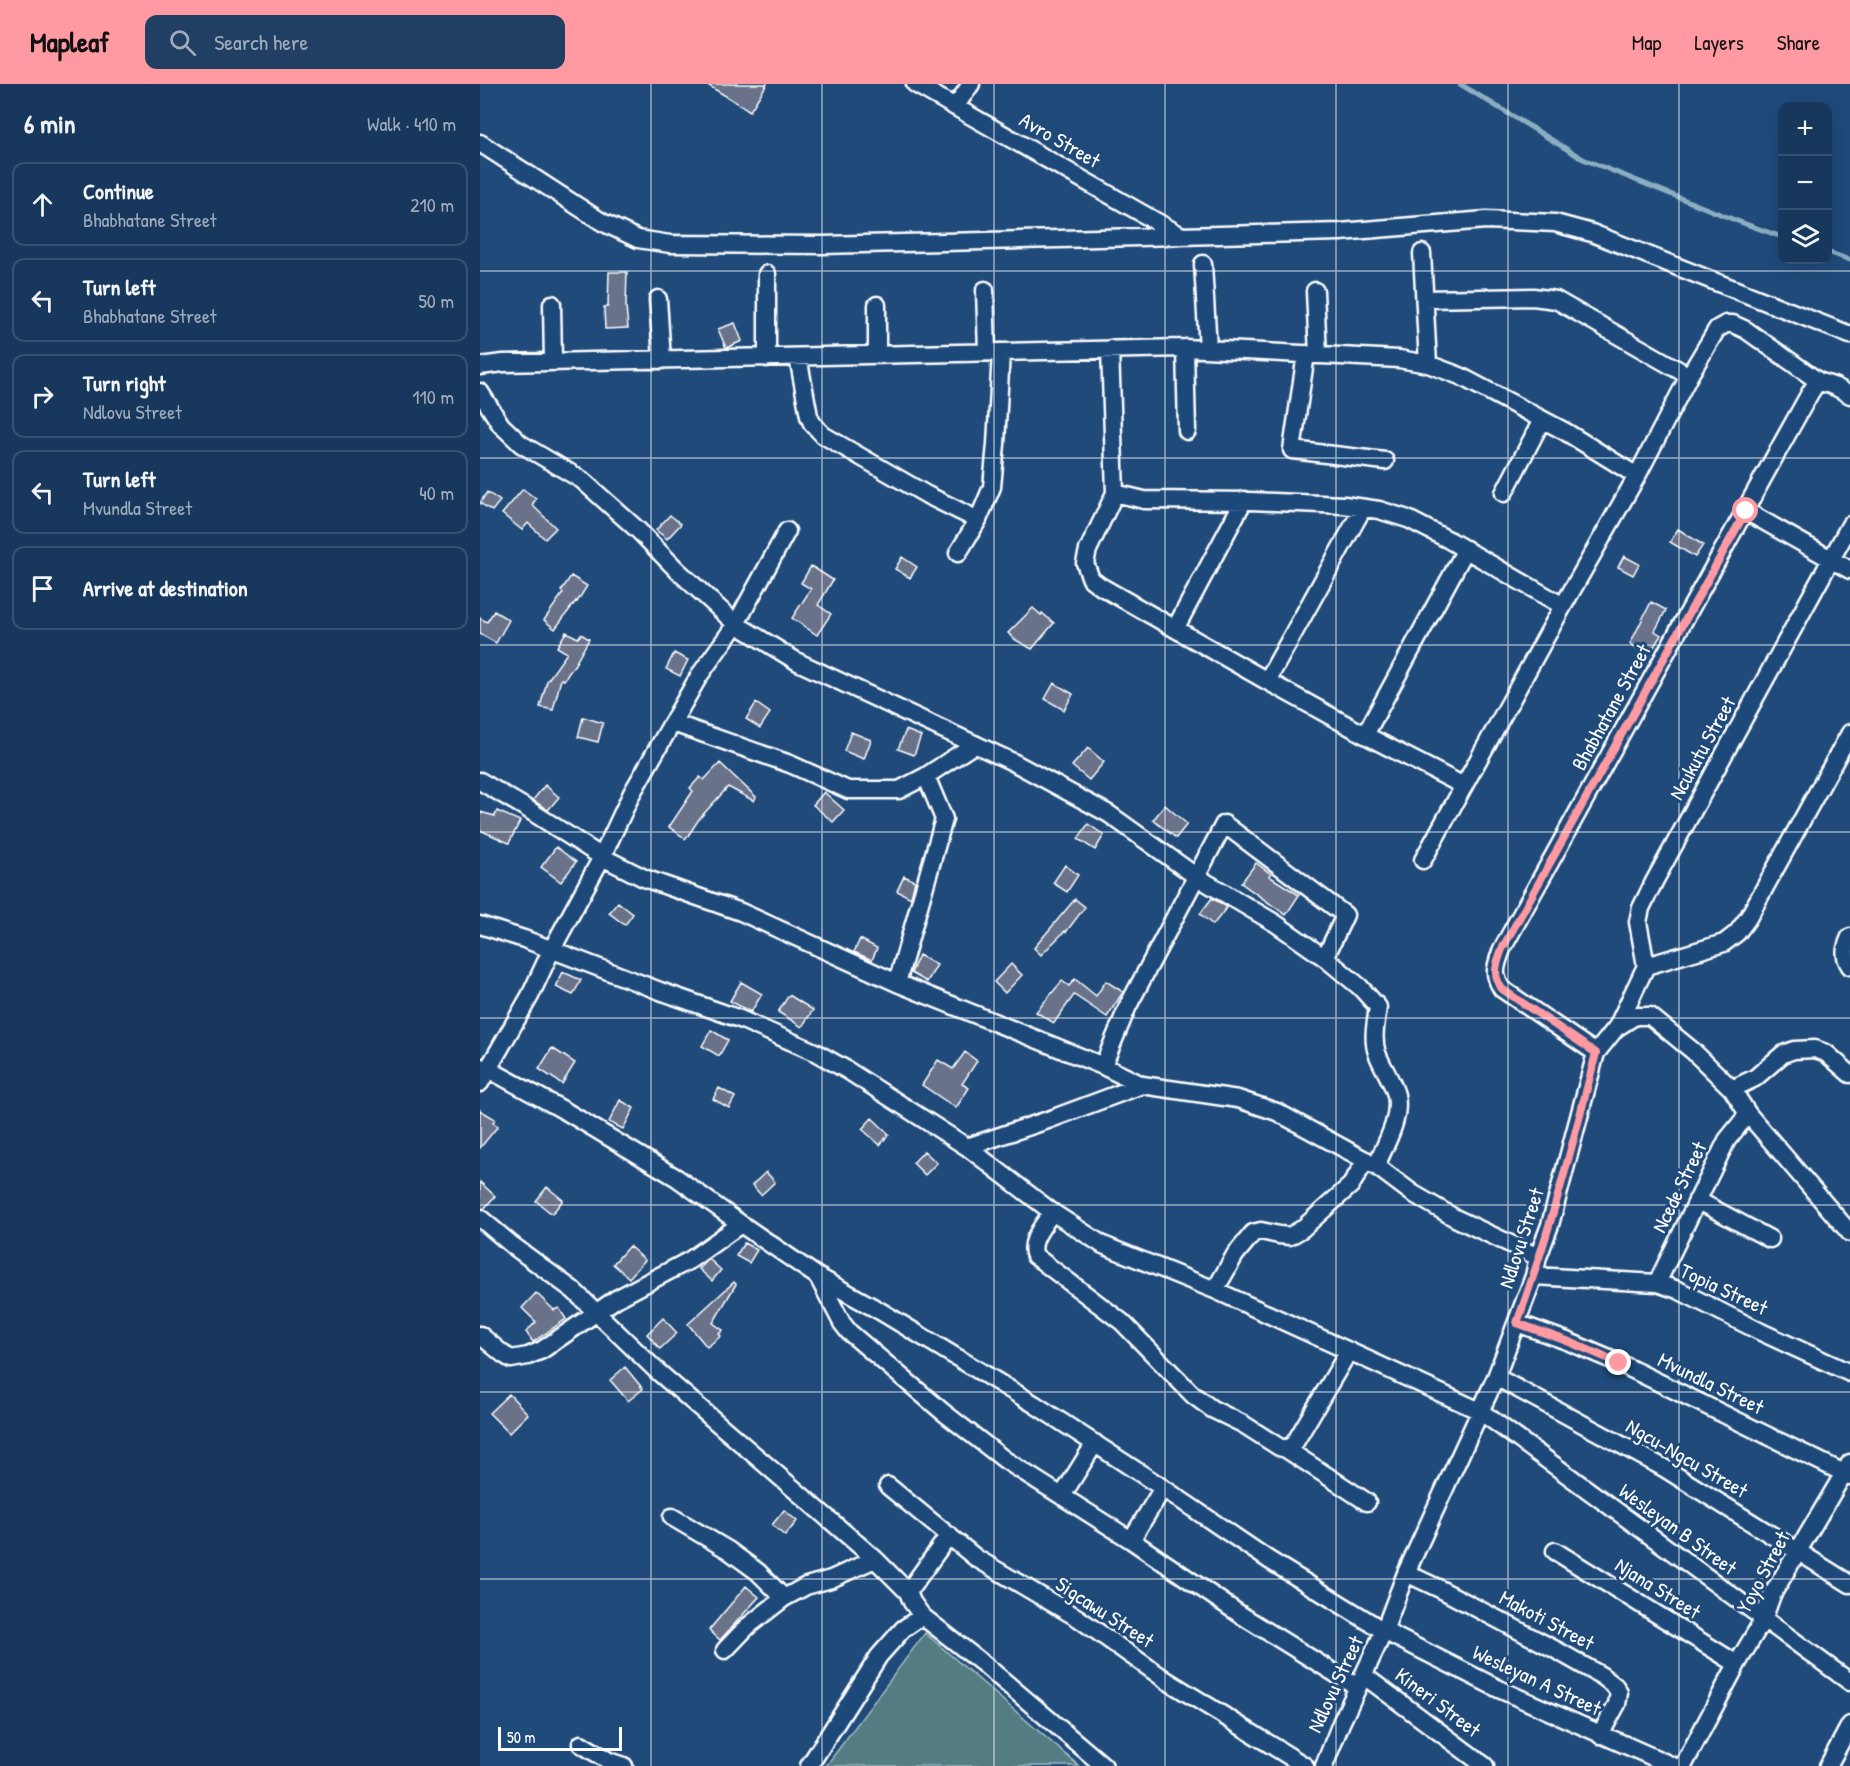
<!DOCTYPE html>
<meta charset="utf-8">
<style>
:root{--surface:#17385c;--page:#203f62;--text:#f1f3f6;--muted:#9eacbb;--line:#365272;--accent:#ff9aa2}
body{margin:0;font-family:"Patrick Hand",sans-serif;background:var(--page);color:var(--text)}
.controls{position:absolute;right:18px;top:18px;display:grid;overflow:hidden;border-radius:12px;box-shadow:0 6px 24px #0002}
.controls button{width:54px;height:54px;display:grid;place-items:center;padding:0;border:0;border-bottom:2px solid var(--line);background:var(--surface);color:var(--text);font:30px sans-serif}
.scale{position:absolute;left:18px;bottom:15px;width:124px;box-sizing:border-box;padding-left:6px;border:3px solid #fff;border-top:0;font-size:16px;line-height:21px;white-space:nowrap;color:#fff;-webkit-text-stroke:4px #1f4a7a;paint-order:stroke}
.stop{position:absolute;width:18px;height:18px;margin:-14px;border:4px solid #ff9aa2;border-radius:50%;background:#fff}
.stop.end{background:#ff9aa2;border-color:#fff;box-shadow:0 2px 6px #0008}
.list{margin:0;padding:0;list-style:none}
h2{display:flex;justify-content:space-between;align-items:center;height:78px;margin:0;padding:0 24px;font-size:26px}
h2 small{font-size:20px;font-weight:400;color:var(--muted)}
.list li{display:grid;grid-template-columns:39px 1fr auto;gap:18px;align-items:center;box-sizing:border-box;height:84px;margin:0 12px 12px;padding:0 12px;border:2px solid var(--line);border-radius:12px}
.list b{display:block;font-size:22px;white-space:nowrap}
.list p{margin:0;font-size:20px;white-space:nowrap;color:var(--muted)}
.list em{font-size:20px;font-style:normal;color:var(--muted)}
.icon{flex:none;width:33px;height:33px;fill:none;stroke:currentColor;stroke-width:2;stroke-linecap:round;stroke-linejoin:round}
.map{position:relative;flex:none;width:1370px;height:1682px;overflow:hidden}
header{display:flex;align-items:center;gap:36px;box-sizing:border-box;height:84px;padding:0 30px;background:var(--accent);color:#111}
header strong{font-size:28px}
nav{display:flex;gap:33px;margin-inline-start:auto;font-size:21px}
.search{width:420px;height:54px;background:var(--page);display:flex;align-items:center;gap:15px;box-sizing:border-box;padding:0 21px;border-radius:12px;color:var(--muted);font-size:22px}
main{display:flex}
aside{flex:1;background:var(--surface)}
.map>svg:first-child{display:block}
</style>
<header>
<strong>Mapleaf</strong>
<div class="search"><svg class="icon" aria-label="search" viewBox="0 0 24 24"><circle cx="10" cy="10" r="6"/><path d="M15 15l6 6"/></svg>Search here</div>
<nav><a>Map</a><a>Layers</a><a>Share</a></nav>
</header>
<main>
<aside>
<h2>6 min<small>Walk · 410 m</small></h2>
<ul class="list">
<li><svg class="icon" aria-label="ahead" viewBox="0 0 24 24"><path d="M12 20V5M6 11l6-6 6 6"/></svg><div><b>Continue</b><p>Bhabhatane Street</p></div><em>210 m</em></li>
<li><svg class="icon" aria-label="left" viewBox="0 0 24 24"><path d="M17 20v-9H6M10 6l-5 5 5 5"/></svg><div><b>Turn left</b><p>Bhabhatane Street</p></div><em>50 m</em></li>
<li><svg class="icon" aria-label="right" viewBox="0 0 24 24"><path d="M7 20v-9h11M14 6l5 5-5 5"/></svg><div><b>Turn right</b><p>Ndlovu Street</p></div><em>110 m</em></li>
<li><svg class="icon" aria-label="left" viewBox="0 0 24 24"><path d="M17 20v-9H6M10 6l-5 5 5 5"/></svg><div><b>Turn left</b><p>Mvundla Street</p></div><em>40 m</em></li>
<li><svg class="icon" aria-label="arrive" viewBox="0 0 24 24"><path d="M6 21V4h12l-3 4 3 4H6"/></svg><div><b>Arrive at destination</b></div></li>
</ul>
</aside>
<div class="map">
<svg width="1370" height="1682" viewBox="0 0 1370 1682">
<rect width="100%" height="100%" fill="#1f4a7a"/>
<filter id="ink" filterUnits="userSpaceOnUse"><feTurbulence type="fractalNoise" baseFrequency=".0167" numOctaves="2"/><feDisplacementMap in="SourceGraphic" scale="12" xChannelSelector="R" yChannelSelector="G"/><feConvolveMatrix kernelMatrix="1 2 1 2 8 2 1 2 1" color-interpolation-filters="sRGB"/></filter>
<g filter="url(#ink)">
<path fill="#527b83" stroke="#a8bdc1" stroke-width="1.5" d="M445,1549L599,1682H346Z"/>
<g fill="none" stroke-linecap="round" stroke-linejoin="round">
<path stroke="#8caec2" stroke-width="5" d="M980,0L1103,75L1260,138L1302,153
M1348,168L1370,176"/>
</g>
<path fill="#697289" stroke="#fff" stroke-width="1.5" d="M226,0H287L270,27Z
M129,188H147L146,222L148,244L125,245L124,223H128Z
M255,239L262,257L246,264L238,245Z
M43,405L56,415L52,421L76,444L65,455L48,439L42,446L22,430Z
M7,408L20,417L12,427L0,419Z
M190,431L201,440L187,455L176,446Z
M1198,445L1223,461L1215,473L1190,458Z
M1144,472L1159,480L1153,491L1138,483Z
M422,473L437,483L430,494L415,485Z
M331,482L353,496L338,521L351,530L337,551L312,534L331,505L321,499Z
M91,492L107,502L97,518L96,517L75,545L64,536L83,509L81,507Z
M1171,518L1186,526L1175,547L1181,551L1169,571L1150,560Z
M553,524L561,531L562,529L574,539L552,565L534,555L528,549Z
M14,527L29,536L16,559L0,550V534L7,538Z
M86,548L98,554L101,550L109,555L95,580L84,596L81,595L73,626L60,623L67,597L87,569L77,563Z
M194,569L208,576L200,592L186,585Z
M574,599L593,610L584,626L565,615Z
M276,619L290,629L280,644L266,635Z
M103,633L123,639L118,658L98,653Z
M426,646L441,652L434,671L418,665Z
M371,648L391,656L384,675L364,667Z
M608,664L624,678L609,696L592,682Z
M240,679L276,713L274,717L248,703L219,735L206,755L189,743L213,707L210,704L220,693L224,696Z
M65,701L79,713L68,726L53,716Z
M344,708L364,726L353,738L333,721Z
M685,721L707,740L696,754L673,736Z
M17,727L40,737L29,759L0,746V728L15,732Z
M608,740L624,751L615,766L598,755Z
M76,763L96,778L81,798L61,783Z
M776,779L791,790L789,792L819,811L806,831L761,799Z
M585,781L598,791L587,808L573,799Z
M424,792L435,797L431,814L417,807Z
M732,814L747,823L733,841L720,830Z
M595,815L605,823L586,848L585,847L561,871L554,864Z
M138,818L153,830L145,841L129,829Z
M380,855L397,864L392,876L374,868Z
M439,871L457,881L447,898L431,889Z
M531,880L542,891L525,909L514,898Z
M83,888L101,896L93,911L76,903Z
M595,895L616,912L626,897L643,908L627,933L594,911L574,939L556,928L582,897L589,902Z
M261,898L282,910L271,928L250,917Z
M309,911L333,926L322,943L298,928Z
M231,946L248,956L239,972L222,962Z
M72,964L95,979L82,1000L59,985Z
M485,968L497,977L482,1000L489,1004L476,1024L442,1001L458,976L473,985Z
M239,1004L255,1013L249,1024L233,1015Z
M140,1016L154,1024L143,1045L129,1038Z
M0,1026L15,1035L13,1039L18,1042L0,1064Z
M392,1034L409,1050L400,1061L382,1045Z
M444,1067L457,1079L445,1091L433,1079Z
M286,1088L295,1098L281,1111L272,1101Z
M0,1098L15,1112L4,1125L0,1124Z
M67,1103L83,1116L72,1130L56,1117Z
M264,1159L277,1166L269,1179L256,1172Z
M149,1162L165,1176L149,1194L133,1180Z
M229,1175L241,1186L232,1197L219,1185Z
M254,1198L256,1200L233,1239L243,1246L239,1250L241,1252L227,1263L208,1240Z
M56,1209L74,1226L79,1224L86,1235L53,1258L46,1248L56,1238L42,1224Z
M183,1234L197,1249L180,1265L167,1250Z
M145,1283L163,1305L148,1317L130,1296Z
M29,1310L48,1330L29,1349L9,1329Z
M304,1426L317,1437L305,1452L292,1441Z
M266,1502L279,1513L240,1556L229,1546Z"/>
<g fill="none" stroke-linecap="round" stroke-linejoin="round">
<g stroke="#fff" stroke-width="21">
<path id="minor" d="M435,0L700,151
M475,23L491,0
M0,59L122,138L158,155L190,160L342,161L860,148L1006,136L1075,139L1112,149L1370,251
M942,169L948,280
M723,180L728,265
M287,190V274
M505,206L507,268
M835,207L838,271
M178,215L182,276
M945,215L1053,213L1076,216L1209,292
M72,220L73,278
M705,264L707,347
M630,265L635,409L608,466L605,479L611,495L620,502L787,597L885,651L984,702
M826,270L812,366L905,377
M397,271V221
M318,273L329,332L332,339L343,351L447,411L498,436
M0,282L23,279L705,264L919,275L948,280L980,292L1086,348L1157,392
M0,308L21,341L41,360L102,396L159,447L197,486L256,540L318,578L533,678L629,730L717,793L795,839L845,874L880,903L898,923C896,938 892,954 897,969C902,983 912,996 916,1011C921,1035 905,1061 896,1082
M635,409L664,416L770,417L864,421L899,426L928,435L969,456L1083,522
M1024,409L1062,336
M1266,427L1370,486
M478,469L498,436L512,403L516,360L521,268
M695,545L764,416
M787,597L883,424
M193,639L310,680L368,706H419L446,692
M885,651L986,465
M0,697L46,724L122,773L164,794L261,828L417,899L623,982L662,1001
M943,776L1083,522L1157,392L1209,292L1237,245L1246,240H1253L1266,246L1338,297
M0,841L44,855L180,907L260,935L335,968L367,986L487,1063L572,1128L623,1161L735,1206L1000,1327L1370,1598
M1370,853C1365,864 1363,871 1370,882
M1166,882L1244,859L1257,849L1268,834L1370,649
M417,899L464,735L446,692L495,660
M1137,943L1166,882L1158,838L1161,824L1175,796L1370,441
M1116,969L1022,905C1012,889 1016,882 1022,865L1330,309L1338,297L1356,303L1370,311
M623,982L648,922L744,740L865,831L845,874
M0,983L8,985L87,1028L197,1094L261,1140L337,1192L400,1227L554,1320L683,1404L789,1476L904,1547L1021,1606L1193,1682
M0,999L50,912L71,867L122,773L152,709L219,592L256,540L307,447
M1252,1005L1275,994L1303,970L1314,966L1335,965L1346,969L1370,990
M487,1063L568,1036L662,1001L758,1015L797,1028L896,1082L932,1109L975,1134L1058,1173
M1217,1116L1290,1155
M572,1128C565,1140 548,1157 555,1172L642,1238L713,1311L732,1325L763,1340L799,1363L806,1365L814,1360L869,1267
M0,1134L32,1161L93,1206L176,1286L395,1475L428,1508L432,1518L442,1532L506,1582L624,1682
M1054,1192L1177,1199L1198,1206L1281,1248L1370,1289
M338,1193L362,1239L369,1248L463,1328L525,1376L651,1456L761,1531L877,1603
M1177,1199L1247,1056L1268,1030
M735,1206L755,1171L773,1149L781,1147L799,1151L810,1152L822,1145L871,1101L886,1076
M1037,1239L1087,1257L1139,1279L1370,1392
M0,1251L23,1270L31,1275L48,1272L62,1266L136,1215L210,1176L261,1140
M1016,1293L1184,1384L1370,1500
M806,1365L887,1418
M408,1402L496,1474L598,1534L686,1596L825,1682
M582,1412L615,1359
M192,1433L248,1466L278,1488L304,1514
M651,1456L683,1404
M1075,1467L1257,1580
M926,1489L960,1505L1076,1566L1122,1592L1135,1602L1139,1609L1137,1620L1120,1651
M428,1508L469,1451
M245,1566L268,1542L304,1514L326,1502L351,1495L395,1475
M883,1591L1005,1682
M101,1660L129,1677L144,1682
M329,1682L399,1572L423,1545L442,1532
M844,1682L861,1639L904,1547L926,1489L1016,1293L1054,1192L1058,1173L1070,1141L1116,969L1136,944L1155,932H1170L1213,967L1252,1005L1268,1030L1370,1149
M1203,1682L1257,1580L1283,1536L1292,1511L1370,1379
M1348,1682L1370,1641"/>
</g>
<use href="#minor" stroke="#1f4a7a" stroke-width="16"/>
</g>
</g>
<g fill="none" stroke-linecap="round" stroke-linejoin="round" filter="url(#ink)">
<path stroke="#ff9aa2" stroke-width="8" d="M1139,1279L1087,1257L1037,1239C1069,1150 1093,1060 1116,969L1022,905C1012,889 1016,882 1022,865L1266,427"/>
</g>
<path fill="none" stroke="#fff" stroke-width="1.5" stroke-opacity="0.55" d="M171,0V1682M342,0V1682M514,0V1682M685,0V1682M856,0V1682M1028,0V1682M1199,0V1682M0,187H1370M0,374H1370M0,561H1370M0,748H1370M0,934H1370M0,1121H1370M0,1308H1370M0,1495H1370"/>
<g text-anchor="middle" dominant-baseline="central" stroke-width="6" stroke-linejoin="round" paint-order="stroke">
<g font-size="21" fill="#fff" stroke="#1f4a7a">
<text transform="translate(580 56) rotate(30)">Avro Street</text>
<text transform="translate(1131 623) rotate(-61)">Bhabhatane Street</text>
<text transform="translate(1222 664) rotate(-61)">Ncukutu Street</text>
<text transform="translate(1199 1103) rotate(-64)">Ncede Street</text>
<text transform="translate(1041 1154) rotate(-72)">Ndlovu Street</text>
<text transform="translate(1244 1205) rotate(25)">Topia Street</text>
<text transform="translate(1231 1299) rotate(26)">Mvundla Street</text>
<text transform="translate(1207 1374) rotate(30)">Ngcu-Ngcu Street</text>
<text transform="translate(1198 1445) rotate(36)">Wesleyan B Street</text>
<text transform="translate(1283 1488) rotate(-62)">Yoyo Street</text>
<text transform="translate(1178 1504) rotate(32)">Njana Street</text>
<text transform="translate(625 1528) rotate(33)">Sigcawu Street</text>
<text transform="translate(1067 1536) rotate(28)">Makoti Street</text>
<text transform="translate(1057 1596) rotate(25)">Wesleyan A Street</text>
<text transform="translate(855 1600) rotate(-65)">Ndlovu Street</text>
<text transform="translate(958 1618) rotate(37)">Kineri Street</text>
</g>
</g>
</svg>
<div class="controls">
<button>+</button>
<button>−</button>
<button><svg class="icon" aria-label="layers" viewBox="0 0 24 24"><path d="M12 4l9 5-9 5-9-5zM3 14l9 5 9-5"/></svg></button>
</div>
<div class="scale">50 m</div>
<div class="stop" style="left:1266px;top:427px"></div>
<div class="stop end" style="left:1139px;top:1279px"></div>
</div>
</main>
